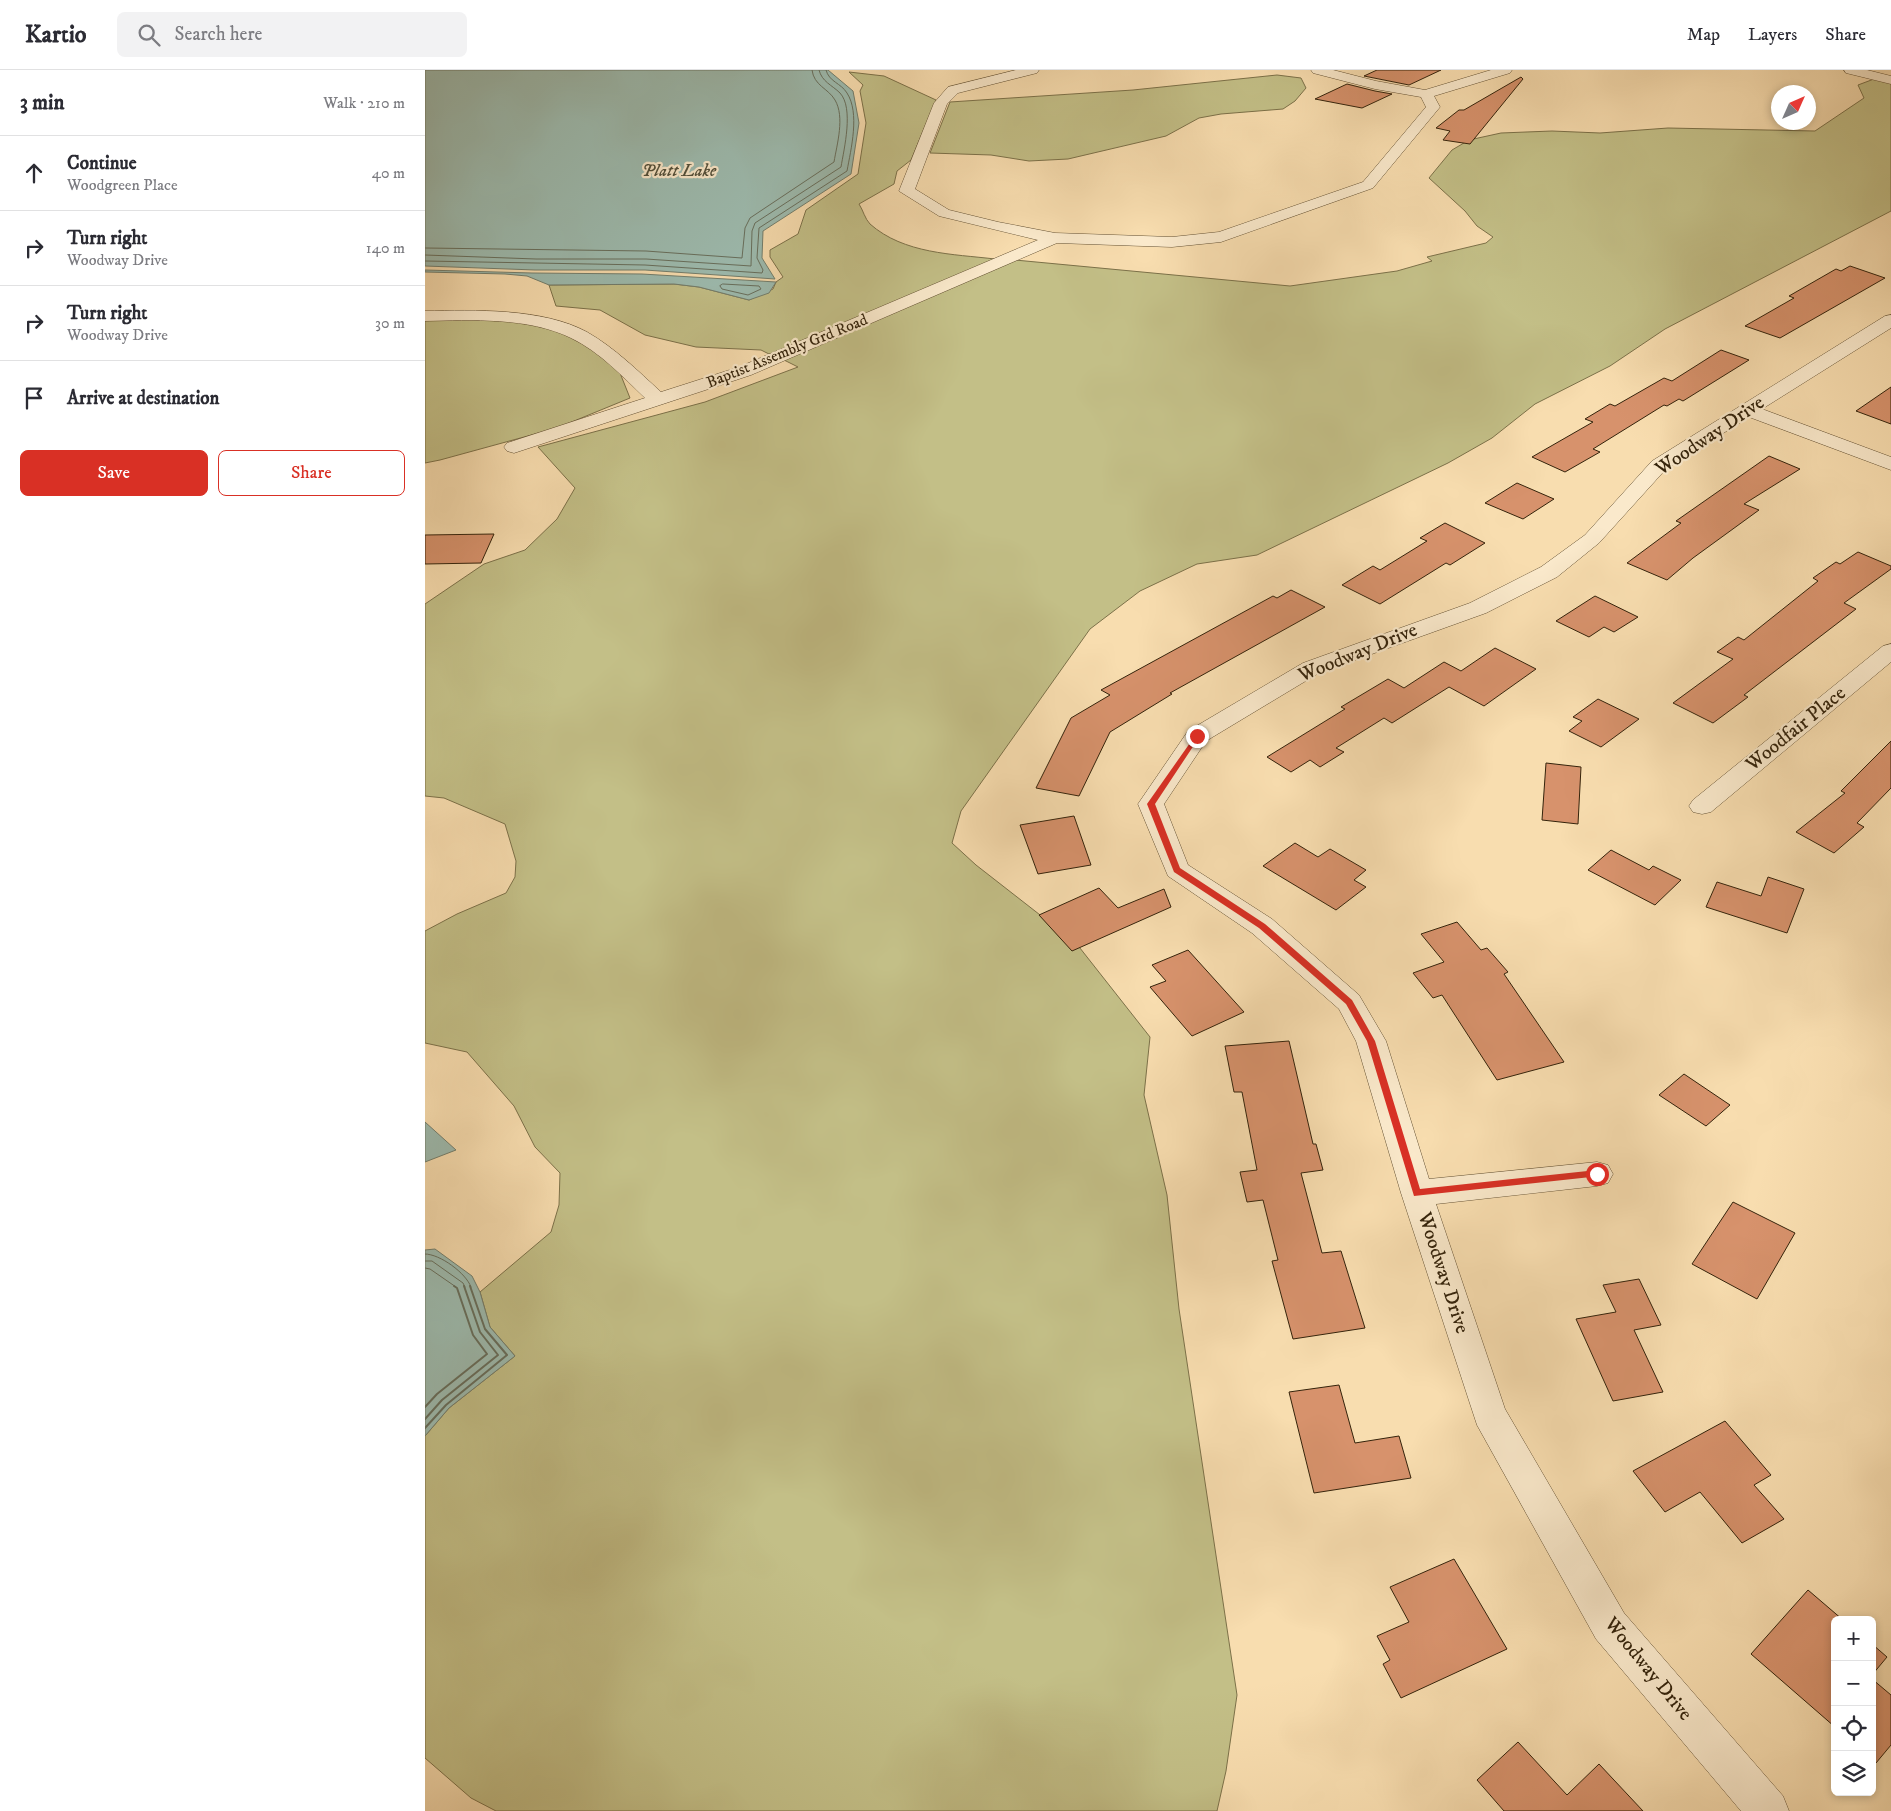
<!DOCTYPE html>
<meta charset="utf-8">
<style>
:root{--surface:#fff;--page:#f2f2f3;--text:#2b2b33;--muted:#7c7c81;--line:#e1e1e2;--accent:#d93025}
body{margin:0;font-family:"IM FELL DW Pica",serif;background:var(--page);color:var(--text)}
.controls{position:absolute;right:15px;bottom:15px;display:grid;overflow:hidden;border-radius:8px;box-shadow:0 2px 8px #0003}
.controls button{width:45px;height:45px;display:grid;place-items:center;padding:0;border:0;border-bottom:1px solid var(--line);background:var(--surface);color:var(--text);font:25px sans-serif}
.compass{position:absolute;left:1346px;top:15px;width:45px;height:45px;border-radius:50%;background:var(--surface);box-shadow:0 2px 8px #0003;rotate:45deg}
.stop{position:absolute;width:15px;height:15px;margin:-11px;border:4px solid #d93025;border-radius:50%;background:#fff}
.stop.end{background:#d93025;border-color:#fff;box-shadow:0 1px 5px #0008}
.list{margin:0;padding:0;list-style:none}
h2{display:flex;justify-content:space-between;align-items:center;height:65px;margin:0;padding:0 20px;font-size:21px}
h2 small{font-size:16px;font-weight:400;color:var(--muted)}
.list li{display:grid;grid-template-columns:32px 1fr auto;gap:15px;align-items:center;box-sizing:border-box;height:75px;padding:0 20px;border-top:1px solid var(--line)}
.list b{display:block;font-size:19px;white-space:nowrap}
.list p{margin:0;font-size:16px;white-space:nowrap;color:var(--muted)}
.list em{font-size:16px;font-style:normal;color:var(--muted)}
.actions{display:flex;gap:10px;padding:15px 20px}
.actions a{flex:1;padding:11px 0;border:1px solid var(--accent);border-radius:8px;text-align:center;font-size:18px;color:var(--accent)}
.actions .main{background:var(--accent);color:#fff}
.icon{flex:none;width:28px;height:28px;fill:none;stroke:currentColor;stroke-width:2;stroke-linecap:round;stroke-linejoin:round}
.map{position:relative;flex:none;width:1466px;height:1741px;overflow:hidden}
header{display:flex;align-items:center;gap:30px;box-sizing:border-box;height:70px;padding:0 25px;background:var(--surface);border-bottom:1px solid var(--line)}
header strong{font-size:24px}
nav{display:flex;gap:28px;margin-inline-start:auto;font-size:18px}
.search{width:350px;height:45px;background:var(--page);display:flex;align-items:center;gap:12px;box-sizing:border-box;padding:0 18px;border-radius:8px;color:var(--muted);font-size:19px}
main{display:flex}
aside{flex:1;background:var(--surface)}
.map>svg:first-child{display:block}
</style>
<header>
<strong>Kartio</strong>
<div class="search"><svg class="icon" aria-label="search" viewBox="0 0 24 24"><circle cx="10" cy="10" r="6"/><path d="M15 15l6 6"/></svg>Search here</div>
<nav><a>Map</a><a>Layers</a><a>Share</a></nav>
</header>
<main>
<aside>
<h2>3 min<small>Walk · 210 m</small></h2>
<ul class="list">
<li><svg class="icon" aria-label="ahead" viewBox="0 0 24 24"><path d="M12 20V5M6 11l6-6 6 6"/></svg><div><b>Continue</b><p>Woodgreen Place</p></div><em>40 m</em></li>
<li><svg class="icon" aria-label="right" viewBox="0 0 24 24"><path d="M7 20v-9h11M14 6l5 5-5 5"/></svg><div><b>Turn right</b><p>Woodway Drive</p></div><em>140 m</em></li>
<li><svg class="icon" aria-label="right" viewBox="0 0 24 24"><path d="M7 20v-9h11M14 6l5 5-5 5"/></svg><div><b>Turn right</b><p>Woodway Drive</p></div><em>30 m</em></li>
<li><svg class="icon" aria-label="arrive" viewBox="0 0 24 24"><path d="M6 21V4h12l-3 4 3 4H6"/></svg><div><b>Arrive at destination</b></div></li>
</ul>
<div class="actions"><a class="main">Save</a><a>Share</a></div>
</aside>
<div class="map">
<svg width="1466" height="1741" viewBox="0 0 1466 1741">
<rect width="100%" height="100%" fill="#f8ddaf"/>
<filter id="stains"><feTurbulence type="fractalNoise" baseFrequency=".004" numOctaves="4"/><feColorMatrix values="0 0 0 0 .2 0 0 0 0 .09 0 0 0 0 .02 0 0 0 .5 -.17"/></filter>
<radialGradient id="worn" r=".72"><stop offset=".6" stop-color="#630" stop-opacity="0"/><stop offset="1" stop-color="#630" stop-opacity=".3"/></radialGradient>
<path fill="#c3bf87" stroke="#7c7149" d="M424,2L459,6L511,30L486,90L472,101L469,114L434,134C438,140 440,149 445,154C479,184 528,184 570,189L346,285L336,280L271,277L220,265L175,240L131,236L124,215L249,214L274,217L324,230L348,219L351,212L358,207L345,187V180L373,164L381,140L433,104L441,53L435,21L438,15Z
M852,5L876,8L881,18L870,31L858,39L796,44L774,48L741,66L643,89L604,91L566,85L505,83L525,32L708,20Z
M1449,9L1466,13V141L1240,259L1185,296L1110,334L1067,368L1023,393L832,485L772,494L715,521L665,559L536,741L527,773L551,795L651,873L725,967L719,1025L742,1125L754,1239L812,1625L801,1701L792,1741H71L46,1728L0,1688V1366L24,1338L90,1286L65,1257L55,1222L126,1162L134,1135L135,1103L110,1077L89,1036L42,982L0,973V861L32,844L81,823L90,807L91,791L80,754L19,728L0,726V534L59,494L100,480L132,449L150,418L113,377L280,332L373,297L359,290L590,190L865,216L972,201L1007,191L1002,187L1061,173L1068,167L1052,156L1040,141L1004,108L1027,80L1044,70L1076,63L1127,61L1175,63L1243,58L1390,61L1439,28L1433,15Z
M0,246L106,253L150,264L195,303L205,328L132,358L15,390L0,393Z"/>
<path fill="#9dbbaf" stroke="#737e6d" d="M0,0H403L428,21L434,53L426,104L338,161L337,188L350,209L220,200H110L0,196Z
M0,200L107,203L217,204L351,212L344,223L324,230L274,217L249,214L124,215L102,206L80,204L0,202Z
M0,1052L31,1080L0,1092Z
M10,1179L47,1206L55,1222L65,1257L90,1286L24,1338L0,1366V1180Z"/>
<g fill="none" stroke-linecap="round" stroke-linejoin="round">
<path stroke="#686f5d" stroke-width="1" d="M0,178L221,181L317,188L320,158L325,148L409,92C412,74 420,47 410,30C403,18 389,16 387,0
M0,185L111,189H221L326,196L327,161L330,153L416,97C419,79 429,38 415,23C407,15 397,12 394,0
M0,191L220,195L337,203L338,200L332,188L334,158L422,101C426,79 435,43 422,23C416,13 404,12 401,0
M298,214L334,216L336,219L323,225L297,219L295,216Z
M0,1184C15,1184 41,1203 46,1217
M0,1191H7L38,1213L40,1217
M0,1198L5,1199L31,1217"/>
<path stroke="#686f5d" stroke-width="2" d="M0,1337L12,1324L62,1284L48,1265L32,1218L29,1216
M0,1349L17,1330L73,1285L55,1262L39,1216
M0,1358L21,1335L82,1285L60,1259L45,1216"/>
</g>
<path fill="#d7926c" stroke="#34230b" d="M952,0H1016L984,15L939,6Z
M1096,7L1098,9L1045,74L1018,70L1025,61L1011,58L1034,40H1039Z
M922,14L950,21L967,24L937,38L890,29Z
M1425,196L1460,208L1355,268L1320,256L1369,228L1364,226L1411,199L1416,201Z
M1296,280L1324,290L1258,331L1254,329L1242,336L1239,335L1168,379L1175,382L1140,402L1107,387L1168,352L1160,349L1185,334L1190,336L1239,308L1247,311Z
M1466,317V354L1431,341Z
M1344,386L1375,399L1319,434L1334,440L1268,488L1242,510L1202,493L1256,453L1251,451Z
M1092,413L1129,429L1098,449L1060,433Z
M1020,453L1060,473L1025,495L1021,493L955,534L917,515L948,496L955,500L1002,471L995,468Z
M69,464L56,493L0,494V465Z
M1433,482L1466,496V499L1419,533L1431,539L1319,625L1323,627L1288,653L1248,633L1308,589L1292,582L1313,567L1319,570L1393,511L1388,508L1411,492L1415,494Z
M866,520L900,537L745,623L747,624L685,662L654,726L611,718L646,648L685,625L676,620L848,526L852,528Z
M1170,526L1213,547L1189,562L1179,557L1164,567L1131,551Z
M1070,578L1111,599L1059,636L1024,617L967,653L959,648L911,678L919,682L895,697L885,690L866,702L842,687L920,639L916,637L963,609L979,618L1019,592L1036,601Z
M1173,629L1214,649L1176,677L1144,661L1157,651L1148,647Z
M1466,671V718L1432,753L1439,757L1409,783L1371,762L1420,723L1416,721Z
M1121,693L1156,697L1153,754L1117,750Z
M649,746L666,795L613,804L595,755Z
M870,773L893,787L905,779L941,800L929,810L941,817L911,840L838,796Z
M1186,780L1224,800L1228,796L1256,810L1230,835L1163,800Z
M1343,807L1379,819L1362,863L1281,837L1292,812L1336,826Z
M674,818L693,838L739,819L746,837L647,881L614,845Z
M1032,852L1056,880L1062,878L1083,902L1079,904L1139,992L1072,1010L1017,925L1008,928L988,903L1019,892L996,864Z
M763,880L819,942L767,966L725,917L741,911L727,895Z
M864,971L888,1074H891L898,1100L876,1103L897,1183L916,1181L940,1258L868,1269L847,1191L853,1190L838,1130L822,1132L815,1102L832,1100L817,1022H809L800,976Z
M1259,1004L1305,1035L1281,1056L1234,1025Z
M1308,1132L1370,1163L1332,1229L1267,1194Z
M1214,1209L1236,1255L1209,1260L1238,1322L1188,1331L1151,1249L1191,1242L1178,1215Z
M914,1315L930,1373L974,1366L986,1408L889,1423L864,1322Z
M1300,1351L1346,1405L1329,1415L1359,1449L1317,1473L1275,1422L1240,1442L1208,1401Z
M1029,1489L1082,1579L976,1628L958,1594L965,1590L952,1566L984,1552L965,1517Z
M1383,1520L1418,1550H1410V1657L1326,1584Z
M1447,1574L1462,1587L1447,1605Z
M1447,1609L1466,1625V1675L1451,1693L1447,1690Z
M1093,1672L1142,1725L1174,1694L1218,1741H1079L1052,1710Z"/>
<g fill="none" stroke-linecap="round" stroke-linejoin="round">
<g stroke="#655234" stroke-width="1">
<path id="minor" d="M591,0H614L612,3L533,23L522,34L490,119L524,140L573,152L630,163L747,167L794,162L938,112L1001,37L996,27L950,19L888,3L886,0H908L951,11L1000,20L1066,0H1087L1085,3L1009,26L1015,37L948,118L796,172L747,177L632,173L326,305L89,383L82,381L79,377L82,373L220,328C198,307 175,282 146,268C103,247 47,250 0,251V241C49,240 118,238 162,262C190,278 213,301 236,322L314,297L613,170L514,146L474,121L509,33L523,17Z
M1419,0H1442L1466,6V14L1421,3Z
M1466,245V258L1337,339L1466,387V400L1324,347L1241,399L1174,473L1132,507L1061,543L894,603L781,671L739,734L763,795L847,849L934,925L961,971L1004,1109L1172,1092L1183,1095L1188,1104L1183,1113L1172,1116L1011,1134L1080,1339L1199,1543L1358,1726L1364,1741H1316L1171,1569L1052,1355L976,1123L931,971L914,939L827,863L743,806L713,734L763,661L878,593L1045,533L1116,497L1160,465L1227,391L1460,246Z
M1466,574V592L1286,742L1277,744L1268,742L1264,736L1268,730L1458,576Z"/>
</g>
<use href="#minor" fill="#fae9cb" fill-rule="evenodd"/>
</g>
<path fill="#d93025" d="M772,663L775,666L730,734L755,798L840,854L927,930L950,971L995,1119L1172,1100L1176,1104L1175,1106L989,1126L942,971L921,934L834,858L749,802L722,734Z"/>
<g text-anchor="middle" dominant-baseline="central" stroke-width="4.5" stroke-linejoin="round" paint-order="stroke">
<g font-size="16" fill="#34230b" stroke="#fae9cb">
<text transform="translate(362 281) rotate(-22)">Baptist Assembly Grd Road</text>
</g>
<g font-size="18" font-style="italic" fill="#54513c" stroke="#fae9cb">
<text x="254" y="101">Platt Lake</text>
</g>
<g font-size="20" fill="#34230b" stroke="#fae9cb">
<text transform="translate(1285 366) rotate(-34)">Woodway Drive</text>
<text transform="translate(933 583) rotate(-22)">Woodway Drive</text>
<text transform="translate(1371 659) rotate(-39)">Woodfair Place</text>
<text transform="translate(1018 1203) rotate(72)">Woodway Drive</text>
<text transform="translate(1223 1599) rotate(51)">Woodway Drive</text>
</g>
</g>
<rect width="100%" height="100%" filter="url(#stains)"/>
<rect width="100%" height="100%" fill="url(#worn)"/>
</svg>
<div class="controls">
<button>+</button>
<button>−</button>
<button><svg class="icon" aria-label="locate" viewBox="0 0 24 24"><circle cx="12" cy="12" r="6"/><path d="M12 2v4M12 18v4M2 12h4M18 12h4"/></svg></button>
<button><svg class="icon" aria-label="layers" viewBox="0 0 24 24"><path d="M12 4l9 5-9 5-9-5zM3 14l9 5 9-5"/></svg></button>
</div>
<svg class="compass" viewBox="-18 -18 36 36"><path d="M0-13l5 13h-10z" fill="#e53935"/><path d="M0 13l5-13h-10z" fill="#7c7c81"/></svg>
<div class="stop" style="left:1172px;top:1104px"></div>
<div class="stop end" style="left:772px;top:666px"></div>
</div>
</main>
